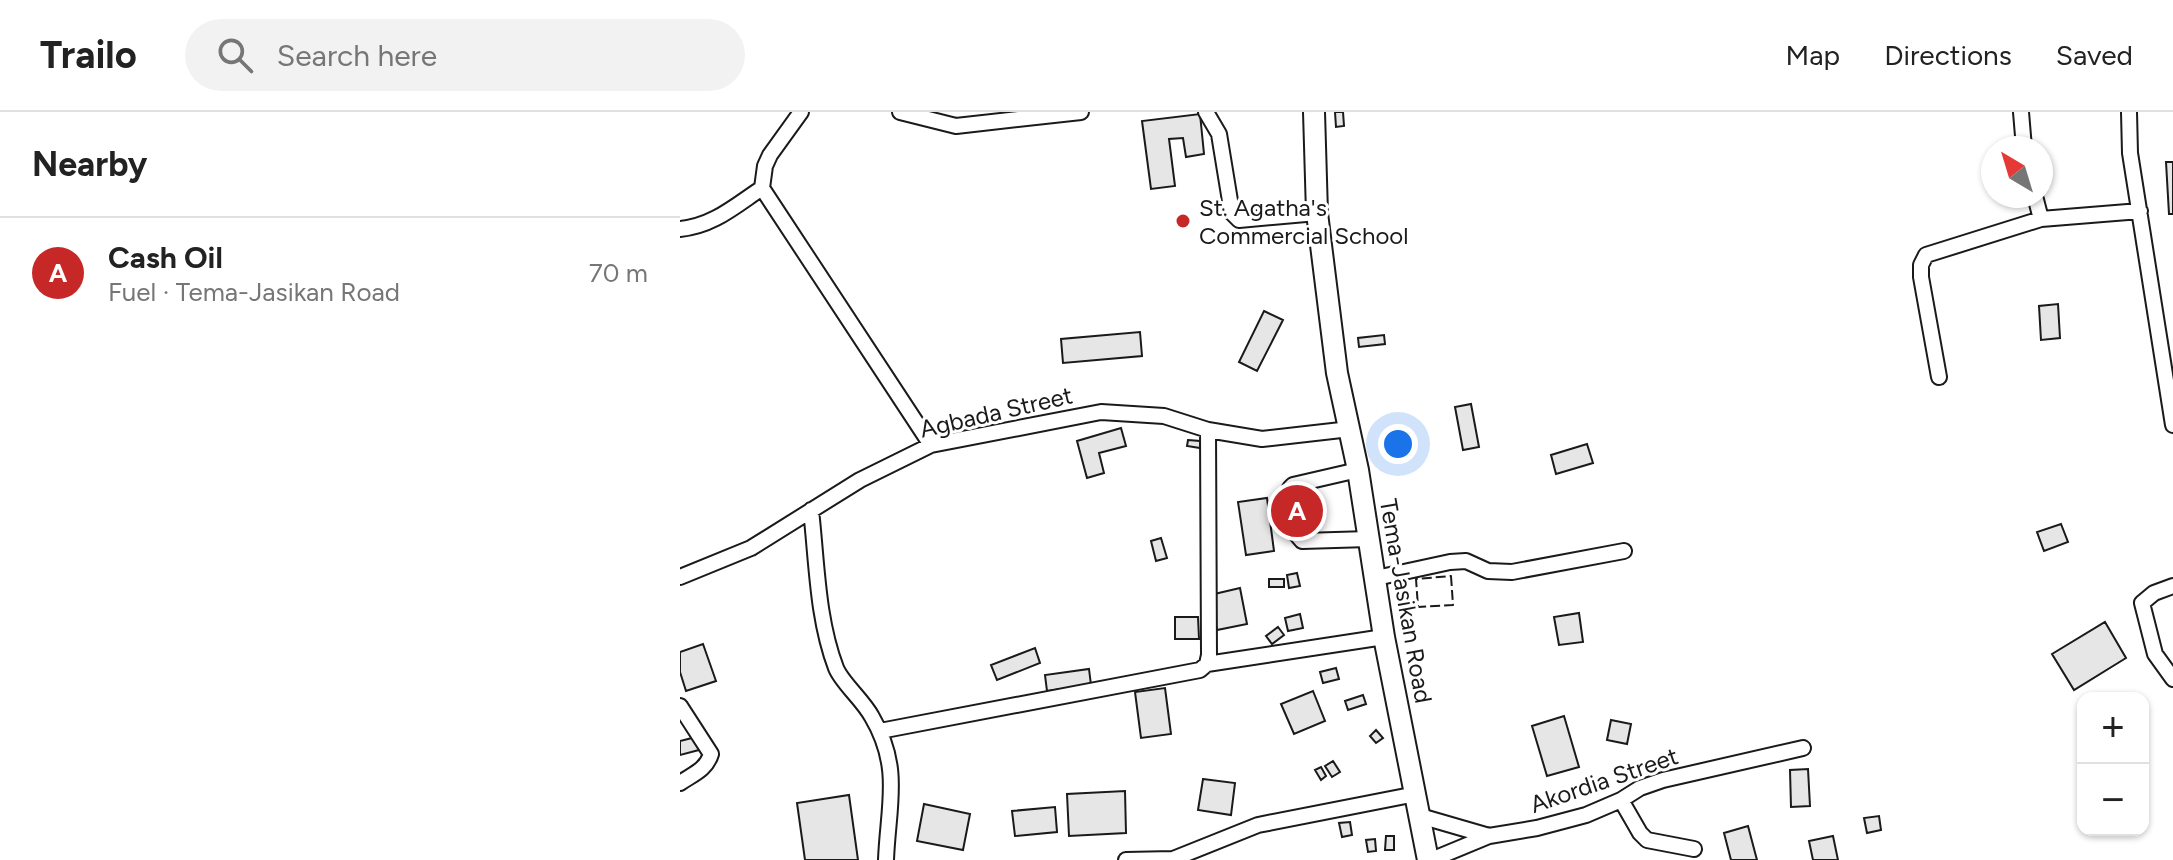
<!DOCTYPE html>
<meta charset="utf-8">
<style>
:root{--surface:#fff;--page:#f2f2f2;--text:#222;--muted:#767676;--line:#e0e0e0;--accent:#c62828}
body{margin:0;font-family:Figtree,sans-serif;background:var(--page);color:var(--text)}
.controls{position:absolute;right:24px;bottom:24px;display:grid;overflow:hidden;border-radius:16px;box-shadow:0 2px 6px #0004}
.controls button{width:72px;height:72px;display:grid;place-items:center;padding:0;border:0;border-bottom:2px solid var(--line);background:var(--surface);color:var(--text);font:40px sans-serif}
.compass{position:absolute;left:1301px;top:24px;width:72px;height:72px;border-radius:50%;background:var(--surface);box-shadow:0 2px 6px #0004;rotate:322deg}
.you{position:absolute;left:718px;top:332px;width:28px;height:28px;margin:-20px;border:6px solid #fff;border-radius:50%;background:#1a73e8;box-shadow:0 0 0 12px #1a73e833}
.badge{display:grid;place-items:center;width:52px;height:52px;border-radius:50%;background:var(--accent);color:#fff;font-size:26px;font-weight:700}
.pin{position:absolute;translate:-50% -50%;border:4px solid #fff;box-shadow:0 2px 8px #0006}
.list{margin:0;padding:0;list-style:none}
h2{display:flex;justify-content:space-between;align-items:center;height:104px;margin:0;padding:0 32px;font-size:34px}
h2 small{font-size:26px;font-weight:400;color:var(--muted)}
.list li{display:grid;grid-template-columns:52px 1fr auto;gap:24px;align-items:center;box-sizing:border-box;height:112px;padding:0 32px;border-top:2px solid var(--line)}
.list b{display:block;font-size:30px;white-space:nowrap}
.list p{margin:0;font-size:26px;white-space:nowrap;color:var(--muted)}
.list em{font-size:26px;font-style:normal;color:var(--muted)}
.icon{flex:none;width:44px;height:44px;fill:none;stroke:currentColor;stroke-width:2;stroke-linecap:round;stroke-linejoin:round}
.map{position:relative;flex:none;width:1493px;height:748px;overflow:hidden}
header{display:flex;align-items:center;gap:48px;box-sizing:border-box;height:112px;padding:0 40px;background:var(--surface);border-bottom:2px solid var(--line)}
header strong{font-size:38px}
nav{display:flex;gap:44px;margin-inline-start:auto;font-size:28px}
.search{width:560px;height:72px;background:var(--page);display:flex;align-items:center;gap:20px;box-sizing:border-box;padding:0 28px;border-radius:44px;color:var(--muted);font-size:30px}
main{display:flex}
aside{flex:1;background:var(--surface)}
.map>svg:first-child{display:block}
</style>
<header>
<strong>Trailo</strong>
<div class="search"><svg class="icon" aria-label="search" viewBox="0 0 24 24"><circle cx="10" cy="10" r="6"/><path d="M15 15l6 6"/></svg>Search here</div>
<nav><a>Map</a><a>Directions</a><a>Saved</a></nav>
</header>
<main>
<aside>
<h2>Nearby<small></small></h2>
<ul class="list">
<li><span class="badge">A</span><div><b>Cash Oil</b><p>Fuel · Tema-Jasikan Road</p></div><em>70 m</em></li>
</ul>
</aside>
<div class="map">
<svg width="1493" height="748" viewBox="0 0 1493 748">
<rect width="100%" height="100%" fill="#fff"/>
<path fill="#e6e6e6" stroke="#1a1a1a" stroke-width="2" d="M655,0H663L664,14L656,15Z
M520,2L524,42L506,45L503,26L489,27L495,74L471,77L462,9Z
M1486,50H1493V102H1489Z
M1378,192L1380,226L1361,228L1359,194Z
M584,199L603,208L577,259L559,250Z
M460,220L462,244L383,251L381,227Z
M704,223L705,232L679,235L678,226Z
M791,292L799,335L783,338L775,295Z
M441,316L446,334L419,341L424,361L407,366L397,329Z
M508,328L520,329V336L507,334Z
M907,332L913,351L876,362L871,343Z
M587,386L594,439L566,443L558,390Z
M1381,412L1388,430L1364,439L1357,420Z
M481,426L487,446L476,449L471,429Z
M617,461L620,474L609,476L607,463Z
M589,467H604V475H589Z
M560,476L567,512L537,518L530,483Z
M899,501L903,530L879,533L874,505Z
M620,502L623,516L608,519L605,506Z
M495,505H518L519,527H495Z
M1425,510L1446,546L1394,578L1372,542Z
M598,515L604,523L592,532L586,524Z
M23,532L36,569L6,579L0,560V540Z
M355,536L360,551L317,568L311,553Z
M656,556L659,567L643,571L640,560Z
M409,557L411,573L367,579L365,563Z
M485,576L491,622L461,626L455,580Z
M633,579L645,609L614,622L601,592Z
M683,583L686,592L668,598L665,589Z
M884,604L899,655L867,664L852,614Z
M931,608L951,612L947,632L927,628Z
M696,618L703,626L696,631L690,624Z
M16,625L19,638L0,643V629Z
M653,649L660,660L652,665L645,654Z
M641,655L646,664L641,668L635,658Z
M1128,657L1130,694L1111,695L1110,658Z
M523,667L555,671L551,703L518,698Z
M445,679L446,721L389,724L387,682Z
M169,683L178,748H125L117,691Z
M244,692L290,702L283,738L237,729Z
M375,695L377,720L335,724L332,699Z
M1199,704L1201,718L1187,721L1184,706Z
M670,710L672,723L662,725L659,711Z
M1068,714L1077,748H1051L1044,721Z
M706,724H714V738H705Z
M1153,724L1158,748H1133L1129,729Z
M695,727L696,739L688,740L686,728Z"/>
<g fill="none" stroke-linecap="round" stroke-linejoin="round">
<g stroke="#1a1a1a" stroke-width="18">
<path id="minor" d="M121,0L90,43L85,54L82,76L251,333
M220,0L276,14L401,0
M526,0L539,22L552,101L559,108L637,101
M1341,0L1344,36
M1449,0L1450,41L1493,313
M1355,84L1361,107
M0,117C33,114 55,94 82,76
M1259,265L1241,165V153L1246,143L1361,107L1460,99
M678,358L613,373L610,376L616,422L622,429L689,427
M131,398C137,451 137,506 156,556C162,571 183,588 192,605C222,656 208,694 206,748
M0,465L71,436L180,368L251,333L421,300L484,304L528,318L582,327L670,317
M696,466L770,450L786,449L808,459L832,460L944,439
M1493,474L1474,481L1462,491L1475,542L1493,567
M527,552L704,525
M0,594L31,642C26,658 13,662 0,671
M200,619L520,558L527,552L529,543L528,318
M941,688L960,721L967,728L1014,737
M740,704L809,724L857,716L906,703L941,688L960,676L983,668L1123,636
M446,748L493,747L578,713L736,682
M751,748L809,724"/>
</g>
<g stroke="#1a1a1a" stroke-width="24">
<path id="highway" d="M634,0L637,101L657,261L678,358L704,525L748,748"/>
</g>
<use href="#minor" stroke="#fff" stroke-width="14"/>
<use href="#highway" stroke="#fff" stroke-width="20"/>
<path stroke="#1a1a1a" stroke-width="2" stroke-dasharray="10 4" stroke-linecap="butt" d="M771,464L773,493L738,495L736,467Z"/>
</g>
<circle fill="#c62828" stroke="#fff" stroke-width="3" cx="503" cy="109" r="8"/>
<g text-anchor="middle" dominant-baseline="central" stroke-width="6" stroke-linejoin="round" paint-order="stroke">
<g font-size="24" fill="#1a1a1a" stroke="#fff" text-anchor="start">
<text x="519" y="95">St. Agatha's<tspan x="519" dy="28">Commercial School</tspan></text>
</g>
<g font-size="24" fill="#1a1a1a" stroke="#fff">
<text transform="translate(316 300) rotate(-13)">Agbada Street</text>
<text transform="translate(726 489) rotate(80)">Tema-Jasikan Road</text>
<text transform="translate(924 668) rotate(-19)">Akordia Street</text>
</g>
</g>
</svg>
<div class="controls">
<button>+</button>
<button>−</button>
</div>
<svg class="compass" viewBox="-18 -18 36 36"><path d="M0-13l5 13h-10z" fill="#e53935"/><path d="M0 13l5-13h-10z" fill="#767676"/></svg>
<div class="you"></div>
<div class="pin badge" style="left:617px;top:399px">A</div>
</div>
</main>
